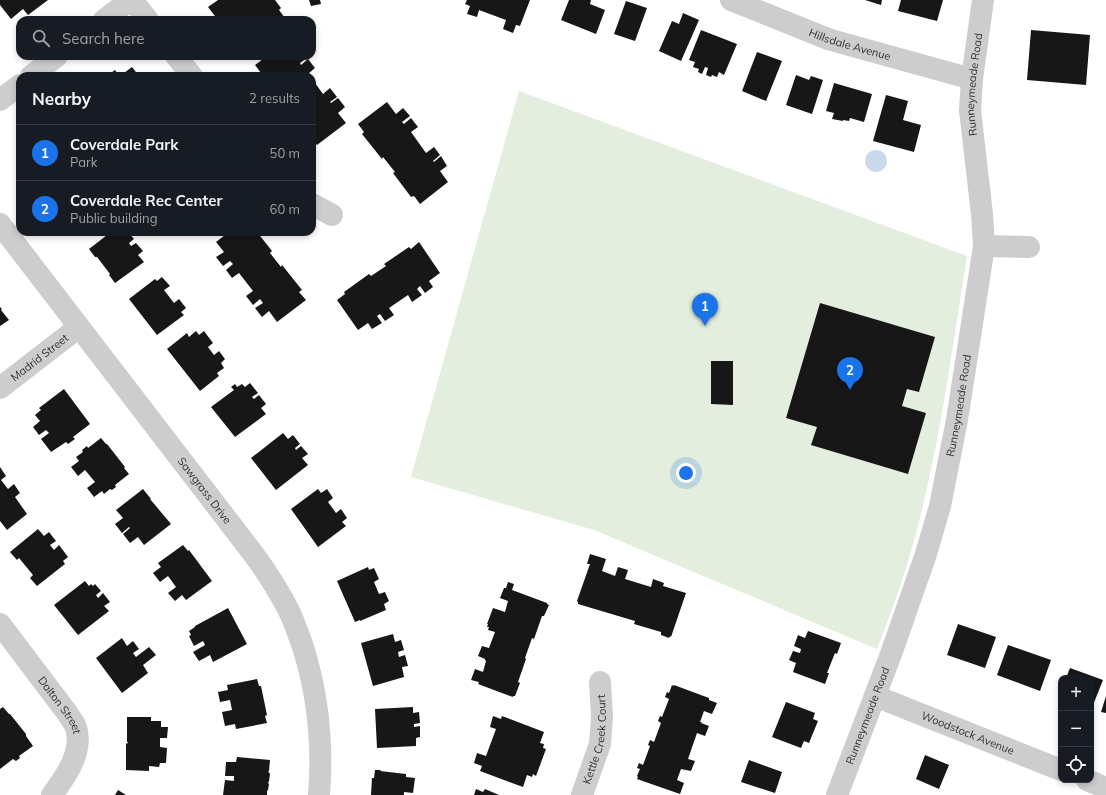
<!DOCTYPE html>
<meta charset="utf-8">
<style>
:root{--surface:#171b24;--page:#20242c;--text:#f1f3f6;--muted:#9ea1a6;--line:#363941;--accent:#1a73e8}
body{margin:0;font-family:Mulish,sans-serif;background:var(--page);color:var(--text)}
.controls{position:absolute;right:12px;bottom:12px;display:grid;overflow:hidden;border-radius:8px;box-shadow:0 2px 6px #0003}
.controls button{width:36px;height:36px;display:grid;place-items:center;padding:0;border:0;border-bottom:1px solid var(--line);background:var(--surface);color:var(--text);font:20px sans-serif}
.you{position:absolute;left:686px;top:473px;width:14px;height:14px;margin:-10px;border:3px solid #fff;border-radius:50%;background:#1a73e8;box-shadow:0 0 0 6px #1a73e833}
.badge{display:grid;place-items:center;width:26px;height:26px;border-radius:50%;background:var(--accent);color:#fff;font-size:13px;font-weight:700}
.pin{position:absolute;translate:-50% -33px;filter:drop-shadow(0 1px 2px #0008)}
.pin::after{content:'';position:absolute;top:21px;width:14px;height:12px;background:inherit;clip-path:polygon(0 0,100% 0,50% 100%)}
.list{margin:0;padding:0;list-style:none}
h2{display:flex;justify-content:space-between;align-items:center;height:52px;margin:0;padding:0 16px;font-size:17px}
h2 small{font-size:13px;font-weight:400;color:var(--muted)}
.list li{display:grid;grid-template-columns:26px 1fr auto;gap:12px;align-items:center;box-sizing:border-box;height:56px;padding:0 16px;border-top:1px solid var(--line)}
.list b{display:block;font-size:15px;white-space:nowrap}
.list p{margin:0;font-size:13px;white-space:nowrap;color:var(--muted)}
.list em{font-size:13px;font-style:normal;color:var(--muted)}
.icon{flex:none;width:22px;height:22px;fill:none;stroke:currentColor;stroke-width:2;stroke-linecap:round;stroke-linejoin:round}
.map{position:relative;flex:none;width:1106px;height:795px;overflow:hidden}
.search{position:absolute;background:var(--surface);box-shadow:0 2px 6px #0003;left:16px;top:16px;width:300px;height:44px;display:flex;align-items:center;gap:10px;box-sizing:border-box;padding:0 14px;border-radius:12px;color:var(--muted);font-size:15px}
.panel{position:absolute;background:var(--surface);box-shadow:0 2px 6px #0003;left:16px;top:72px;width:300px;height:164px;border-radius:12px}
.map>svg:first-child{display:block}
</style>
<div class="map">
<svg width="1106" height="795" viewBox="0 0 1106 795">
<rect width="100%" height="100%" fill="#fff"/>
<path fill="#e4eede" d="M519,91L967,256C952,350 940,445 915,537C905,575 891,613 877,649L594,530L411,477Z"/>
<path fill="#cadaed" d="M865 161a11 11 0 1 1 22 0a11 11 0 1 1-22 0Z"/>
<path fill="#171717" d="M0,0H48L28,15L23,9L11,19L0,5Z
M218,0H275L281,8L279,10L285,18L281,20H273L271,17L266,20H218L208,7Z
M309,0H320L321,4L311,6Z
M467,0H530L520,26L516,25L513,33L503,29L506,20L479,10L477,17L467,14L470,6L465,4Z
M569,0H591L590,4L605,10L596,34L561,20Z
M865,0H882L881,5Z
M901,0H943L937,21L898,11Z
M626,1L647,8L635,41L614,34Z
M683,13L699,20L681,61L659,51L672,21L679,24Z
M701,30L737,44L724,75L719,72L717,77L712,75L711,77L706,75L708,68L705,67L702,74L698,72L699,69L693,67L695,62L689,60Z
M1031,30L1090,35L1086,85L1027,80Z
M757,52L782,61L766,101L742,91Z
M267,56H305L307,58L300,63L301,65L308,59L315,68L308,74L310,76H258L261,73L255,65Z
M132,67L139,76H120Z
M115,70L119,76H107Z
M796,75L809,80L811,76L823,80L812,114L786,105Z
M312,79L323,94L330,88L337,97L330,102L331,103L338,98L345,107L338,113L346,123L317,145L312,139Z
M834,83L872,94L864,122L850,118L849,121L843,120V121L832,119L834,113L826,111Z
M886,95L908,101L903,120L921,125L914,152L873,141Z
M387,102L396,114L403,108L410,116L402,122L404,124L411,118L418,127L411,132L426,153L434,147L440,155L433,161L434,162L441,156L447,166L440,171L448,182L420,204L414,196L411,197L393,173L395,172L383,157L382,159L362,134L364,132L358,124Z
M111,232H120L122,234L125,232H128L134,239L129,243L131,246L136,243L143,251L138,255L144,262L115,283L109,275L110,274L97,257H95L89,249Z
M229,232H257L272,251L270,253L281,267L282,265L302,290L299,292L306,300L277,322L269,311L262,317L255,308L263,303L260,299L253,305L246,296L253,291L239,273L232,278L226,270L233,264L230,261L223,266L216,257L224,252L216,242Z
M419,242L440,273L429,281L433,287L425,293L420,286L417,289L422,295L412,302L408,295L389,308L394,315L385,321L380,314L377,316L382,323L372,329L368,323L358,330L337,300L345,294L344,292L369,274L371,276L386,266L384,264L409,247L411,249Z
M162,277L170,286L164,290L174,303L179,299L186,308L181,312L184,315L157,335L129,299L155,279L157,281Z
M820,303L935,337L919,392L907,389L902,406L926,413L908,474L811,445L817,427L786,418Z
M0,307L2,309L1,310L9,320L0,326Z
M196,331L199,335L204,331L213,343L208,347L214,355L219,351L225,359L221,363L224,368L217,373L219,376L200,391L167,349L187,333L189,337Z
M711,361H733V405L711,404Z
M250,383L258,393L252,397L254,399L259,395L266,404L261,408L266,414L235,437L211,407L234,390L231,387L235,384L237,387L242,384L245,387Z
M64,389L90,424L73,437L75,439L68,444L66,442L51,452L41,439L49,433L46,430L39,435L33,427L40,421L35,415L41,410L39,408Z
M283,433L288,439L293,435L300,444L295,448L296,450L301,446L308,454L302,458L308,465L276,490L251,458Z
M101,438L106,444H107L125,467L124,468L129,474L115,485L116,487L112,490L110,489L104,494L102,491L94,497L87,488L95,482L85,470L78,476L71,467L79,461L76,457L83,452L82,450L87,446L88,448Z
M0,467L6,476L1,480L8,489L14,484L20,493L15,497L27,514L7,530L0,521Z
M143,489L151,499H150L171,524L144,545L138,537L130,543L123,534L130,528L129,527L122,533L115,524L123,518L116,510Z
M318,489L321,493L327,489L333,498L328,502L336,513L341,509L347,518L342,522L346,526L318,547L291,509Z
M38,529L44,536L49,532L56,541L50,545L54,550L59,545L68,557L63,561L65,564L37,586L30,578L33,575L19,558L17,560L10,552Z
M183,545L188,551L189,550L212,581L186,600L182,595L175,601L168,593L176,587L168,576L160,582L153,573L161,567L158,563Z
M590,554L606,559L602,571L615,576L618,567L628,570L625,579L651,587L653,579L664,583L663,586L686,593L671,637L670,636L669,638L661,635V632L634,624L635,621L578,604V602L577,601L590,564H587Z
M368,567L369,570L374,568L379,579L374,582L379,594L385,592L389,601L384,604L386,610L360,621V620L355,622L337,581Z
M85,581L89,586L91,584L93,586L95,584L101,591L96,595L98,598L103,593L110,602L104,606L109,611L78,635L54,605Z
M508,582L514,584L512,590L547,603V604L549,605L544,616H542L534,639L532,638L525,658L526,659L518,682L520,683L515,696H513V697L478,684L479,682L471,680L475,669L483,672L486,661L485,660V659L478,656L482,646L489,648L495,632L488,630L489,627H487L488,624H487L493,608L505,612L508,601L500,598L504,588H506Z
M228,608L247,644L213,662L210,655L199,661L193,652L205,645L203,641L194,646L189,636L191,635L189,631L195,627V626Z
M958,624L996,637L985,668L947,655Z
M808,631L841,643L837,654L835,653L827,673H829L825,684L793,672L796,663L789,660L793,651L800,653L801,649L794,646L798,635L805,638Z
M393,634L395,642L401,640L404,650L398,652L399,657L405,655L408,666L402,667L404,677L373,686L361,643Z
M122,638L127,646L133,641L139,649L133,653L136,657L149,647L156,655L143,665L148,673L122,693L96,658Z
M1008,645L1051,660L1040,691L997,675Z
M1070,668L1103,680L1091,710V678H1066Z
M257,679L259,686H261L267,715L265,716L267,723L236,729L235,724L225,726L222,712L232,710L230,700L220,702L218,692L228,690L227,685Z
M672,685L674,686V685L709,698V700L717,703L712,714L704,711L700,722H702L701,723L709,726L705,736L697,733L688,759L695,761L691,771L681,769L677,780L684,783L680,794L637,779L638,777L637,776L640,769L637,768L639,763L643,765L650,746L648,745L650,740L654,742L661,723L658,721L660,716L662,717L669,699L665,697L667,692L669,693Z
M1106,696V713L1101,712Z
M786,702L815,713L813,719L818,721L809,743L804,741L801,748L772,737Z
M3,707L9,714H10L26,734V736L33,746L19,756L20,758L16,761L13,759L0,769V709Z
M413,707V713L419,712L420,723L414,724V727L420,726V737L416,738V746L377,748L375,709Z
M493,716L501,719L502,716L544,732L540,743L544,744L543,748L546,749L536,776L533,774L532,777L527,775L523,787L480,771L482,766L474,763L477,753L486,756L496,729L490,727Z
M127,717H151V721H161V727H168L167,738H160V747L167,748L166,763H160L159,767L149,766V771L126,770V743L127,744L128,742H127Z
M925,755L949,765L939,789L916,779Z
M237,757L270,760L269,771H268L270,774L269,781L268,783L269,784L268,790L267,791V795H223L225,780L234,781V776H225L226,762H236Z
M749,760L782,772L775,793L741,782Z
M375,770H381L380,771L406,774V777L415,778L413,793L404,792V795H371L372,778H374Z
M476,789L483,792L485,789L499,795H474Z
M118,790L126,795H115Z"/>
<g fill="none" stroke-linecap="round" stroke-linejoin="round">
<g stroke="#cdcdcd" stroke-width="22">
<path d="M132,0L148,20"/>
<path id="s1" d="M731,0L828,39L849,45L972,79"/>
<path d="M104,20L130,0"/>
<path d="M176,56L192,76"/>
<path d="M31,76L57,56"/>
<path d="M0,100L20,85"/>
<path d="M312,204L332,215"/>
<path id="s2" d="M0,224L255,556C268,574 280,593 290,613C295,624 299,636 303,647C318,695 323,745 319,795"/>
<path d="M984,246L1029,247"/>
<path id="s3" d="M0,388L79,327"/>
<path id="s4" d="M0,624L68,714C70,718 73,721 75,725C85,750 66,776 52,795"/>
<path id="s5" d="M875,696L1061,770"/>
<path d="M1087,780L1106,788"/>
<path id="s6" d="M582,795L600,744L602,717L600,682"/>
<path id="s7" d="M837,795L891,654L926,554L940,506L957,420L984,246L982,214L970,110L972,79L983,0"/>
</g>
</g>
<g text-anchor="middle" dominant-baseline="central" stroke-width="4" stroke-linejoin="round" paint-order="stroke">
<g font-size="11" fill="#303030" stroke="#fff">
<text stroke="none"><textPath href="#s1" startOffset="127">Hillsdale Avenue</textPath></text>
<text stroke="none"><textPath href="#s7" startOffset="733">Runneymeade Road</textPath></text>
<text stroke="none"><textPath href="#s3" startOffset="50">Madrid Street</textPath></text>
<text stroke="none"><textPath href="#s7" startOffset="409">Runneymeade Road</textPath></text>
<text stroke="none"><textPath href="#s2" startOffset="336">Sawgrass Drive</textPath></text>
<text stroke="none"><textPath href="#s4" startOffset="101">Dalton Street</textPath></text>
<text stroke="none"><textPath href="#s7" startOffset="85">Runneymeade Road</textPath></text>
<text stroke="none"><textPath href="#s5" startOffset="100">Woodstock Avenue</textPath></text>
<text stroke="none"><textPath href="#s6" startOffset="58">Kettle Creek Court</textPath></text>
</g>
</g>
</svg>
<div class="controls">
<button>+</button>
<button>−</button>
<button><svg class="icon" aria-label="locate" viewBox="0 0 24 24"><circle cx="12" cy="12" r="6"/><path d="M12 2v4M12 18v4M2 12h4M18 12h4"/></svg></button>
</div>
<div class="you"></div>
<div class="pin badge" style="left:705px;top:326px">1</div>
<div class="pin badge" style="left:850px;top:390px">2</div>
<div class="search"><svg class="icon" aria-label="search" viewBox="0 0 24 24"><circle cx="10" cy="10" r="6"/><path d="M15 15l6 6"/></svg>Search here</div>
<section class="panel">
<h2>Nearby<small>2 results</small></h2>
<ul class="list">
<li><span class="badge">1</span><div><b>Coverdale Park</b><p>Park</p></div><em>50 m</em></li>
<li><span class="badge">2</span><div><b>Coverdale Rec Center</b><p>Public building</p></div><em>60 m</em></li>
</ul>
</section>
</div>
